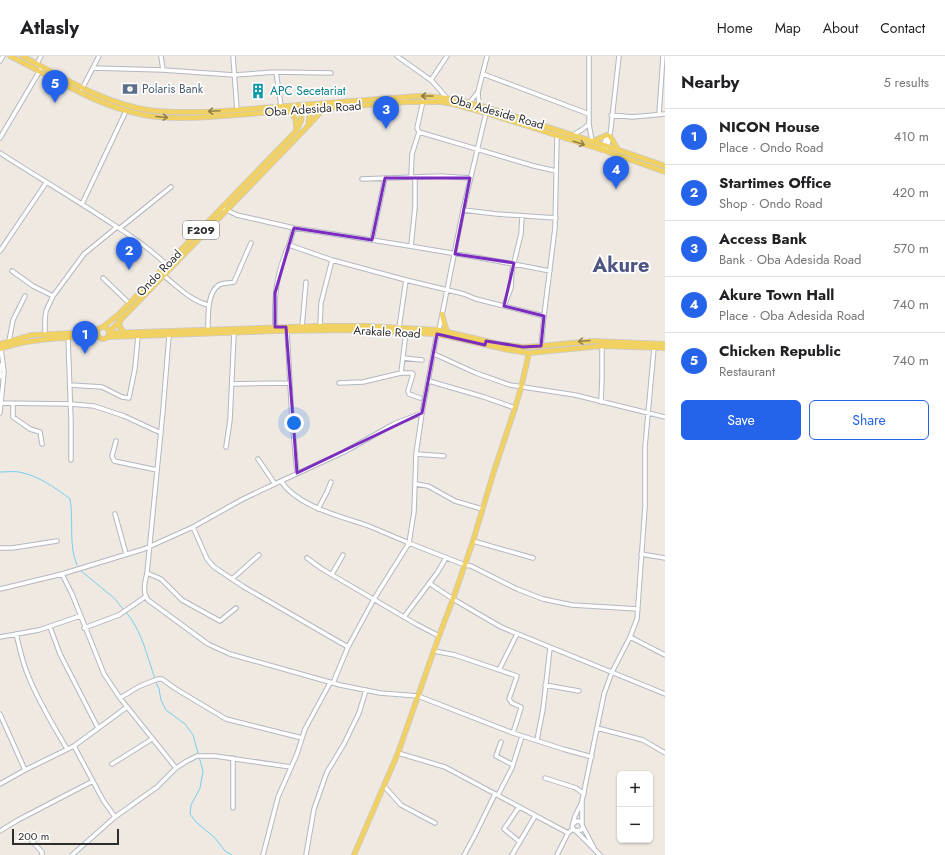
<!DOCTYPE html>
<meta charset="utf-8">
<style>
:root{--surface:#fff;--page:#f2f2f2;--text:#202124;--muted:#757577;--line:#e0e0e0;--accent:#2563eb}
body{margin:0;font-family:Jost,sans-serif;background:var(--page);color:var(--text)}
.controls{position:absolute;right:12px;bottom:12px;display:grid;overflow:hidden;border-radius:6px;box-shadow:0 1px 3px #0004}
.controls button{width:36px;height:36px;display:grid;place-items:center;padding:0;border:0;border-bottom:1px solid var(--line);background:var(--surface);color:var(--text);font:20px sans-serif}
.scale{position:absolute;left:12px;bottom:10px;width:107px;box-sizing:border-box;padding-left:4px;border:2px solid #2e2e2e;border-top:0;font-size:11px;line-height:14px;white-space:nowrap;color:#2e2e2e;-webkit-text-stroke:3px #fff;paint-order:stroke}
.you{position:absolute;left:294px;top:367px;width:14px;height:14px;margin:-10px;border:3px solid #fff;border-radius:50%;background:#1a73e8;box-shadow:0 0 0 6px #1a73e833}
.badge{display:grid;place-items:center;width:26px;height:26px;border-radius:50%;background:var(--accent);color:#fff;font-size:13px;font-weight:700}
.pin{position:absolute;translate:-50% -33px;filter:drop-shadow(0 1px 2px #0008)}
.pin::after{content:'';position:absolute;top:21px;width:14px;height:12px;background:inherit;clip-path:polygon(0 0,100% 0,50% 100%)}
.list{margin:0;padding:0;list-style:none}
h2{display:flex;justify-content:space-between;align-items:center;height:52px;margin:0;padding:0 16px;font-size:17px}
h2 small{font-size:13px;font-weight:400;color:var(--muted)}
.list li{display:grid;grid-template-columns:26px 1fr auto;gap:12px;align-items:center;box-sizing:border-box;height:56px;padding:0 16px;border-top:1px solid var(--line)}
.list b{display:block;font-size:15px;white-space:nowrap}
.list p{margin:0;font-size:13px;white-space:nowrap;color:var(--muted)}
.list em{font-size:13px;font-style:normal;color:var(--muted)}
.actions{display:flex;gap:8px;padding:12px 16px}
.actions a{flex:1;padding:9px 0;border:1px solid var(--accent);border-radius:6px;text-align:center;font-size:14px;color:var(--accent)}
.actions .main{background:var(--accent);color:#fff}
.map{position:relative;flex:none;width:665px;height:799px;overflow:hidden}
header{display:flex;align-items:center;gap:24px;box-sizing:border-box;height:56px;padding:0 20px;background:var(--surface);border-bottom:1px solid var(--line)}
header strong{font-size:19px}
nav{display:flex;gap:22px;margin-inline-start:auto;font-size:14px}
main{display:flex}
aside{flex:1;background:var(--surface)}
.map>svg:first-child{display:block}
</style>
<header>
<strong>Atlasly</strong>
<nav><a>Home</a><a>Map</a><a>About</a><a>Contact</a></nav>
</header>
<main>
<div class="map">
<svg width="665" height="799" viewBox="0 0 665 799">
<rect width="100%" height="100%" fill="#efe9e1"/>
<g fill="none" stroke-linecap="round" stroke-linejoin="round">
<path stroke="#75cff0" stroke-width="1" d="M0,416C6,416 13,415 19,416C37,419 56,432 70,443C74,464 68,488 77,509
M80,514L114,542L124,554
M126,556C142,575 147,600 155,623
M156,626L159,633L161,644L166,654L185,668L193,679L203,715L200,732L191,749L190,758L196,766L215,782L225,795L232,799"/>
<g stroke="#b4b7c1" stroke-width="5.5">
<path id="minor" d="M161,0L163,14
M233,0L237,54
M397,0L432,25L445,40
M589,0V68L592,85
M0,5L3,0
M37,8L41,0
M93,12L163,14L234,19L276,16L331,17
M276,16L281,50
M483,18L589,58
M431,24L447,0
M82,33L99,0
M478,36L479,49
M423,45L417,72L419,76L534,110L556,115
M470,46L478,36L487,0
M659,58L663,0
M611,59L632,61L665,58
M573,79L583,73L589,68
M0,82L42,11
M607,92L610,80L619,0
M602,94L607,79
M0,97C39,122 78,145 117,171C136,183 154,196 170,212
M411,121L412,98L419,76
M362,123L441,120L470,122
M82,148L126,55
M222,152L237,159L294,172
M463,154L497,158L556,162
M120,172L171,131
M372,184L385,122
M289,189L294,172C380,185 465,198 550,215
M411,190L415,151V121
M0,195L46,127
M12,215L33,230L53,240
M163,219C178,231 190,244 208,249
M103,222L129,247
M504,250L511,232L512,215L521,178L522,160
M320,270L321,247L332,204
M275,271C274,241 276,217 289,189L332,204L406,224
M302,271L306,226
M399,272L406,224L464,238L476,243L544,260
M208,274C208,261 207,236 219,229C224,226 229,228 234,226L251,187
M287,274L292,364L297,417
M439,274L463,154L486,57
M45,278V263L46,255L53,240L84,198L117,171
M169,280L163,354L147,517C145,526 142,536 148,544L208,588L230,598L340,629L380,637L418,640L513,677L563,693L592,701
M68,281L71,365V404
M9,285L13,264L25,240
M541,290L544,260L555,172L557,80
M434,298L476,317L510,329L575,339L665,361
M403,302L422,304
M0,309V321
M401,317H412L413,318L408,335L409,338L420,342
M429,325L484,341L515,352
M339,327L363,326L401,317L406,276
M232,328L290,327
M70,329L102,331L122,341L129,342L135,312L138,280
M601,346L602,321V290
M0,347L71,348L94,350L124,360L161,377
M13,348V361L30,373L40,376L42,388
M0,357L4,316L1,292
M116,385L112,400L114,405L157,414
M226,391L230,364L234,277
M416,398L444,400
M258,403L275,428
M281,425C297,450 339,460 366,469C381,475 395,481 409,487L414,456L416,398L422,357
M416,428L428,430L455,445L482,453
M318,453L327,436L331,426
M115,458L126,498
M193,471L207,503L214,511L244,531L348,591
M473,485L533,502
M0,492H12L57,485
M641,498L665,502
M307,502L322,513L416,568L439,580
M147,517L161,523L182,544L220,565L236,552
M62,518L72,538L104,618L120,642L176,712
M332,518L343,499
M232,523L259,499
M429,527L453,543L501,571L665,638
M0,533L62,518L144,493L193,471L243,443L281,425L344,396L394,368L422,357L437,278
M404,561L437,517L446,502
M50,571L60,598L98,672
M84,572L119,559L145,541
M16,578C20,592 22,606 28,619C38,645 53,669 67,693
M0,581L39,574L80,560
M630,581L665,599
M434,595L455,599L517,620L509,643L512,647L521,651V652L513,677
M499,614L517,578
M333,627L348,591L374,543L409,487L465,509L471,510L517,533L543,543L572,549L638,553
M545,629L579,635
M120,642L140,630L158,623H162L176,633L226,663L302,682
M0,658L25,714
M597,672L643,684L665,697
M537,684L543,653L550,592
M501,686L496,700L513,709
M74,690L103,744L115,761
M398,697L445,711L568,777
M233,702V752
M112,708L152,683
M545,722L576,732L584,738
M0,728L25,714L74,690L127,651
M384,730L401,749L435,767
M498,739L512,712L522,680
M519,751L504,773L520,786
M574,767L577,765L581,766L583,771L581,774L575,775L572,771L575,760L582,746
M582,768V745L604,638L612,616L630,581L637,563L645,451V391L654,292
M583,771L594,792
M0,775L18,764L93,725
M577,776L600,799
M32,785L42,796V799
M72,799L115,761L157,731L176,712L187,705L197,700H215L291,711
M263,799L278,741L297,698L305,673L330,627
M306,799L314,753L322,730L327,716L344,688L359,657L366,634
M464,799L475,779L495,738
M512,799L535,760
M557,799L568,777L573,773"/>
</g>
<g stroke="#c9c9c9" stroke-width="6">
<path id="major" d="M10,0C54,22 96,50 144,59C166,63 187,62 209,61L406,46H442L453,48L486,57L606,95L665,116
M22,0C62,21 103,47 148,54C168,57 188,56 209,56L419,40C459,40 495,54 532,66C576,80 621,94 665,110
M288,54C295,60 297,64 296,73
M309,69L325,51
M610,80L617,92
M593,85L607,79
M442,258L445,270L448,276
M119,264L120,271L124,277
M104,270L119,258L296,75L301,65L302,51
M97 277a6 6 0 1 1 12 0a6 6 0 1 1-12 0Z
M110,275L308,70L311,52
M110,277L320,270H365L439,274L499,288L523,291L541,290L593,285L665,288
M108,281L274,275L352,274L437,278L509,294L529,297L602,290L665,292
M0,288L32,279L74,277L98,273
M0,293C21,285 43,283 65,282C76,281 88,279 99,281
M354,799L398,697L439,580L453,543L473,485L494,415L515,352L521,332L529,297"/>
</g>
<use href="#minor" stroke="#fff" stroke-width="3.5"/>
<use href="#major" stroke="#f2d163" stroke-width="4.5"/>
</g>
<defs><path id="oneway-shaft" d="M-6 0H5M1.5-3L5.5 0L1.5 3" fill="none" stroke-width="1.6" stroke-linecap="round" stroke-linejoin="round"/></defs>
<g stroke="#908048">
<use href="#oneway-shaft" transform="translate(427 40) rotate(180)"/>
<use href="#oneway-shaft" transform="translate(214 55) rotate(177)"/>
<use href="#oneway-shaft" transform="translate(162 61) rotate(5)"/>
<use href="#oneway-shaft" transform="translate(579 87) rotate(18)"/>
<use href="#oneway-shaft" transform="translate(584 285) rotate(175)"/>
</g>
<path fill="none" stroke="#7b2cbf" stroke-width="3" stroke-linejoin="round" d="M385,122H470L455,198L514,207L504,250L544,260L541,290L523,291L486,285L485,289L437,278L422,357L297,417L286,271H275V237L294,172L372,184Z"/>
<defs>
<g id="bank-bare" transform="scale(1.2)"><path d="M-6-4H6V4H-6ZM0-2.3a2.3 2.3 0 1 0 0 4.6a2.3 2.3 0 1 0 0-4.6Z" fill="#5c6f8a" stroke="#fff" stroke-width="2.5" paint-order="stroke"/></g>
<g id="building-bare" transform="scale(1.2)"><path d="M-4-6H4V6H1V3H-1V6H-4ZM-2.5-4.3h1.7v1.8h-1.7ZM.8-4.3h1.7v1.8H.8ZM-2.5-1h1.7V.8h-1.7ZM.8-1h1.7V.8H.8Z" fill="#0f9aa8" stroke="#fff" stroke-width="2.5" paint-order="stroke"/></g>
</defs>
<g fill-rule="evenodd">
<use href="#bank-bare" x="130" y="33"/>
<use href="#building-bare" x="258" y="35"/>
</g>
<g text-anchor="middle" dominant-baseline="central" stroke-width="3.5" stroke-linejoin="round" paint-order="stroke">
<rect fill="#fff" stroke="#6d6d6d" stroke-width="1" x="183" y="165" width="36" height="18" rx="3"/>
<g font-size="11" font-weight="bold" fill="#2e2e2e">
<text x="201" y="174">F209</text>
</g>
<g font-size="12" fill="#4e5e75" stroke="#fff" text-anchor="start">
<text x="142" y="33">Polaris Bank</text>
</g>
<g font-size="12" fill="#0d838f" stroke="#fff" text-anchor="start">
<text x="270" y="35">APC Secetariat</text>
</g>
<g font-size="12" fill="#2e2e2e" stroke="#fff">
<text transform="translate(313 53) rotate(-4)">Oba Adesida Road</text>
<text transform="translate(497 56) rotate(16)">Oba Adeside Road</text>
<text transform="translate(159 217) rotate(-46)">Ondo Road</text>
<text transform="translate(387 276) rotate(3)">Arakale Road</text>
</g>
<g font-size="20" font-weight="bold" fill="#4d5680" stroke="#fff">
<text x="621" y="209">Akure</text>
</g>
</g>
</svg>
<div class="controls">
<button>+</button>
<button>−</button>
</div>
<div class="scale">200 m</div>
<div class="you"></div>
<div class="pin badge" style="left:85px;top:298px">1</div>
<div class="pin badge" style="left:129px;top:214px">2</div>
<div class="pin badge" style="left:386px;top:73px">3</div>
<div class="pin badge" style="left:616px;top:133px">4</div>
<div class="pin badge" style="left:55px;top:47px">5</div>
</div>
<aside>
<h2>Nearby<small>5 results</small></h2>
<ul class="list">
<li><span class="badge">1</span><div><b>NICON House</b><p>Place · Ondo Road</p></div><em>410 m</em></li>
<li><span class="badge">2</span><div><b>Startimes Office</b><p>Shop · Ondo Road</p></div><em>420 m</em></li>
<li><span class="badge">3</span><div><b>Access Bank</b><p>Bank · Oba Adesida Road</p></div><em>570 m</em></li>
<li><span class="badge">4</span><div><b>Akure Town Hall</b><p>Place · Oba Adesida Road</p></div><em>740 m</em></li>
<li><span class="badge">5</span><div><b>Chicken Republic</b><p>Restaurant</p></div><em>740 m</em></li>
</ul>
<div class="actions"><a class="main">Save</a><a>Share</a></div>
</aside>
</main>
